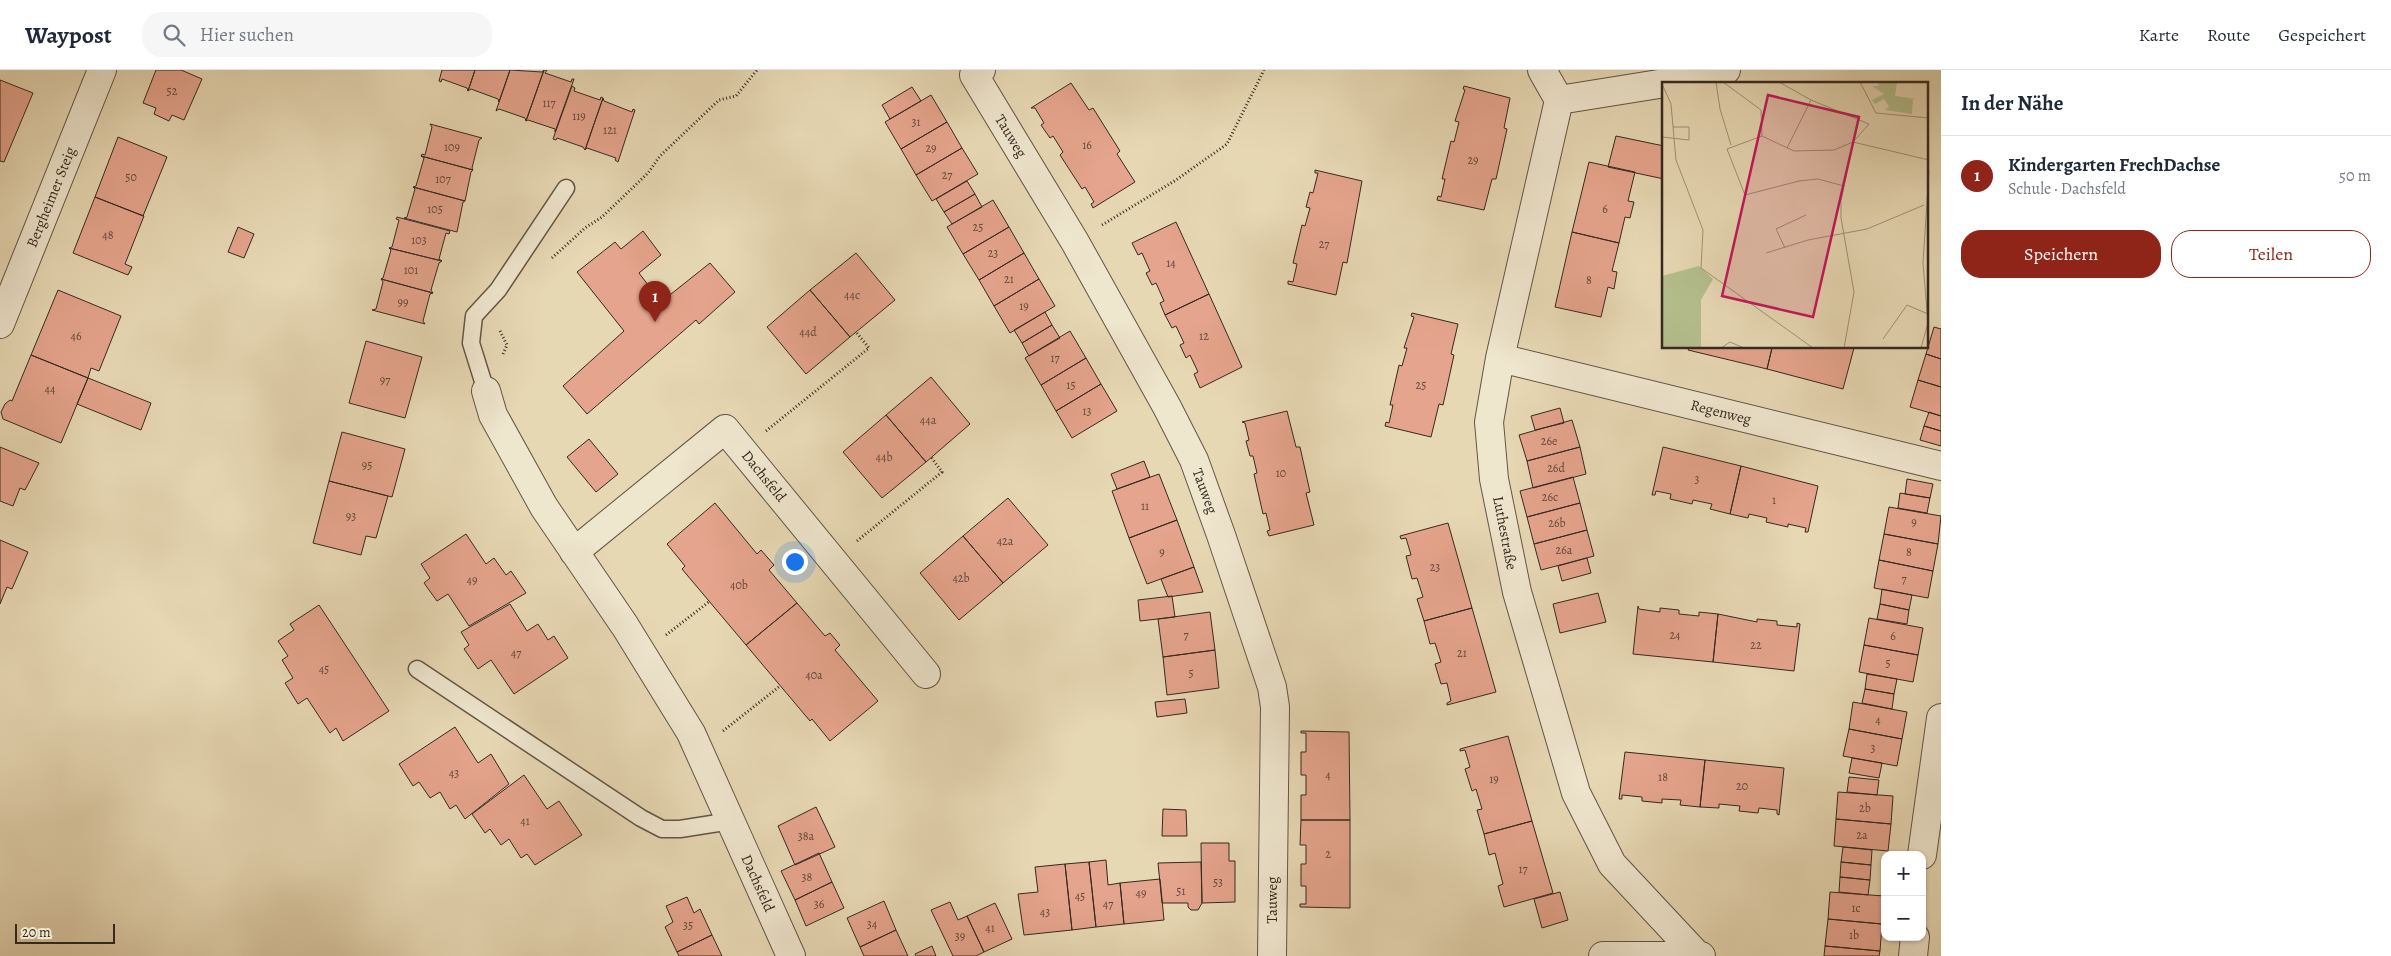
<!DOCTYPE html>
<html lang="de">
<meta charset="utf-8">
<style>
:root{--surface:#fff;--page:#f6f6f7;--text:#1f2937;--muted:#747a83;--line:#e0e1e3;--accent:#8f2418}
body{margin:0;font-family:Alegreya,serif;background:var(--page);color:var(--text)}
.controls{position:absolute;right:15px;bottom:15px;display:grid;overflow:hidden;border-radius:10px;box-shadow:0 1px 4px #0004}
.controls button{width:45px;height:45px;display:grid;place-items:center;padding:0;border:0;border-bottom:1px solid var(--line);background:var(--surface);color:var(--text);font:25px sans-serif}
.scale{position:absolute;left:15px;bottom:12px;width:100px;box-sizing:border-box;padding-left:5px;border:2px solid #352920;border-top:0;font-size:14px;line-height:18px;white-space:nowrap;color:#352920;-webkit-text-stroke:4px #efe6ce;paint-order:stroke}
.you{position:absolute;left:794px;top:491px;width:18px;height:18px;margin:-12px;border:4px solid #fff;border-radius:50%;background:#1a73e8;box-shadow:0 0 0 8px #1a73e833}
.badge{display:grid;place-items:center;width:32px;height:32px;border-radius:50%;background:var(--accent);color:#fff;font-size:16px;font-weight:700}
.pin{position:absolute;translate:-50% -41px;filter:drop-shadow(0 1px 2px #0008)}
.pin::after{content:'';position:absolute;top:26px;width:18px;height:15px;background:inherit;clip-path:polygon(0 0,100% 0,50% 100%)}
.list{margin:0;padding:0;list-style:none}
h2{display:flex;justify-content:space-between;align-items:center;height:65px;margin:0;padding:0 20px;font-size:21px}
h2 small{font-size:16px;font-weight:400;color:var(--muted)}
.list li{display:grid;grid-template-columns:32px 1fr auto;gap:15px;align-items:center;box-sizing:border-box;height:80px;padding:0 20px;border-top:1px solid var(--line)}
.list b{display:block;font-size:19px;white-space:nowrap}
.list p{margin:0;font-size:16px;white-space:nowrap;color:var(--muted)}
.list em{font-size:16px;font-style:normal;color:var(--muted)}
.actions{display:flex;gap:10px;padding:15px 20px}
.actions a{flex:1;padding:11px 0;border:1px solid var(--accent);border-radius:20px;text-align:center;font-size:18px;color:var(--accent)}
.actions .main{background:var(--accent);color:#fff}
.icon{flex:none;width:28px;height:28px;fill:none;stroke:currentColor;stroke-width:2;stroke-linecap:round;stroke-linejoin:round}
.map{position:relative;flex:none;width:1941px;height:886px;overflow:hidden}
header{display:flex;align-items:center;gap:30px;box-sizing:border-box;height:70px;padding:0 25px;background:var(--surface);border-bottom:1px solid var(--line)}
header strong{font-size:24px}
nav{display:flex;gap:28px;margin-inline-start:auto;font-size:18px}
.search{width:350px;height:45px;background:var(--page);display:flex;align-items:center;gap:12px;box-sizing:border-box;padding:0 18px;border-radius:20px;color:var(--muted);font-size:19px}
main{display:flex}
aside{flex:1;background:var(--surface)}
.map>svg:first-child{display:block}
</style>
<header>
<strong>Waypost</strong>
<div class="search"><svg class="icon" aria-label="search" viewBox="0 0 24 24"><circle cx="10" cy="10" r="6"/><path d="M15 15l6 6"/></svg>Hier suchen</div>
<nav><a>Karte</a><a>Route</a><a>Gespeichert</a></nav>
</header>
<main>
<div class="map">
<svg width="1941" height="886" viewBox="0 0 1941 886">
<rect width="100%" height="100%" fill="#e7d8b4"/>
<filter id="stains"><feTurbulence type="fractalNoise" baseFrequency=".004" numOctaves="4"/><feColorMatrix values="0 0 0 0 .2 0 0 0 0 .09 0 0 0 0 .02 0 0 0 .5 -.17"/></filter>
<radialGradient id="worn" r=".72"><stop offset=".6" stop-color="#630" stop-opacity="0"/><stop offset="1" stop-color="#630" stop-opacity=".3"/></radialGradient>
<path fill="#e5a48d" stroke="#352920" d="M156,0H181L202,9L184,50L172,45L169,51L154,44L156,38L143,33Z
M442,0H475L468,21L467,18L442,9L441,12L439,11Z
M475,0H510L499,32L498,29L471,19L468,21Z
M510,0L542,2L544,0L526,51L525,48L499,39L496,41Z
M544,0H547L545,3L571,12L572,9H574L555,62V59L528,50L526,51Z
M0,10L33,23L4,92L0,91Z
M1071,13L1089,40L1093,38L1120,81L1117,84L1135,112L1093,138L1091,134L1094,132L1085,117L1082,119L1060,85L1063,82L1053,66L1050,68L1041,55L1044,53L1035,38H1031Z
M572,16L575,18L574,21L600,30L601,27L603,28L585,80L583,77L557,68L556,70L553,69Z
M1464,16L1510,28L1504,58L1507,59L1496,109H1492L1484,140L1437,130L1438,126L1441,127L1445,109H1442L1451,71L1454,72L1459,52L1455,51L1465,20L1463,19Z
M912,17L921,31L890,49L882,35Z
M931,25L947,52L901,79L885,52Z
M603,28L604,31L632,42L633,39L635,40L618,92L615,90L616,88L587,78L585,80Z
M947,52L962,78L916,105L901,79Z
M430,54L482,68L479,70L472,98L473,100L421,86L422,84L425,85L432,57Z
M1616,66L1664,76V109L1608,97Z
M118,67L167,87L143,146L95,127Z
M962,78L978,104L932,131L916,105Z
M421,86L473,100L471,102L465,131L413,117L416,116L424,88Z
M1589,92L1635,102L1628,131L1634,132L1630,148L1625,147L1619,173L1572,162Z
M1315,100L1362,111L1347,193L1343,192L1336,225L1288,214V211L1293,212L1297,194L1293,193L1302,155L1305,156L1310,138L1306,137L1310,122L1313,123L1318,103H1315Z
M967,111L975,124L944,142L936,129Z
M413,117L465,131L463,132L457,162L404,148L407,147L415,119Z
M975,124L982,137L952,154L944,142Z
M95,127L144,146L125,194L132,197L128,205L73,183Z
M993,130L1009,157L963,184L947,157Z
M397,147L450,161L449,164L446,163L439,189L442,191L389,178L392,177L399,150L396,149Z
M1176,152L1209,224L1165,245L1160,233L1164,231L1156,213L1152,215L1146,203L1150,201L1142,183L1138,185L1132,173Z
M238,157L254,164L244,188L228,182Z
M1009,157L1024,183L979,210L963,184Z
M643,161L661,185L639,203L661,232L710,193L735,222L699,254L696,250L587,344L563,316L624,261L577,202L615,172L621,179Z
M1572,162L1619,173L1612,201L1617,202L1614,219L1608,217L1601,247L1555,237Z
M389,178L442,191L439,193L431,220L433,223L381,209L383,208L391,180Z
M856,183L895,230L850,267L810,220Z
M1024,183L1039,209L994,236L979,210Z
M381,209L433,223L430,224L423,251L425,254L372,240L376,239L383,212Z
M1039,209L1055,236L1010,263L994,236Z
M58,220L121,246L99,301L91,298L88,308L31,285Z
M810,220L850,267L806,304L767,257Z
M1209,224L1242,297L1200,318L1194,304L1198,302L1190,285L1186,288L1180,275L1184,273L1176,256L1172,258L1165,245Z
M1045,242L1052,255L1022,273L1014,260Z
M1412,243L1458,254L1451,284L1454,285L1443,335L1439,334L1431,367L1385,356L1386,352L1389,353L1393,335H1390L1399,295L1402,296L1407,278H1404L1414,247L1411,246Z
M1052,255L1060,268L1029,286L1022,273Z
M1934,257L1941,259V289L1926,284Z
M1070,261L1086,288L1041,315L1025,288Z
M366,271L422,287L405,348L349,333Z
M1689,278H1772L1767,299L1688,280Z
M1772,278H1854L1843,319L1767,299Z
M1926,284L1941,289V317L1918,310Z
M31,285L88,308L61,373L3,349L1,342L5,334L10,330L12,331Z
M1086,288L1101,314L1056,341L1041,315Z
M931,307L970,354L926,392L886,345Z
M88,308L151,333L141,360L77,334Z
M1918,310L1941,317V346L1910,337Z
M1101,314L1117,341L1072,368L1056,341Z
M1560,338L1564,353L1535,360L1531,346Z
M1287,341L1296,377H1300L1310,422L1306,423L1314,455L1269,466L1267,461L1270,460L1266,443L1263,444L1254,404L1257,403L1253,386H1250L1246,371L1249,370L1245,353L1242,352Z
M1929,342L1941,346V361L1924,356Z
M886,345L926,392L882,428L843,382Z
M1572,350L1580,377L1527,391L1519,365Z
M1924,356L1941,361V376L1920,370Z
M342,362L405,379L392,427L329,411Z
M589,369L618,404L596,422L567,387Z
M0,377L39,393L25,420L20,418L13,436L0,431Z
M1580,377L1586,404L1533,418L1527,391Z
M1663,377L1741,396L1730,444L1710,439L1712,434L1693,430L1692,434L1670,429L1671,424L1656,421L1655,425H1652Z
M1144,391L1150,407L1117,419L1111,404Z
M1741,396L1818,416L1808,462H1805L1806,458L1788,454V457L1766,452L1767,448L1749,444L1748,448L1730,444Z
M1159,404L1177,450L1129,468L1112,421Z
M1573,407L1580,433L1527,447L1520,421Z
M1907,409L1933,414L1930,428L1905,424Z
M329,411L388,426L376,468L366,466L361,485L313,473Z
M1900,423L1930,428L1927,443L1898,438Z
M1008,428L1048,475L1003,513L963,466Z
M715,433L757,484L761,480L774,495L769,500L797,533L746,575L682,499L685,496L667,474Z
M1580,433L1587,460L1534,474L1527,447Z
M1889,437L1941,446L1938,474L1884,464Z
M1177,450L1194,497L1147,514L1129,468Z
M1448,453L1472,538L1424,551L1417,529L1423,527L1417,508L1412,509L1406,486L1411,485L1406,468L1401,469L1400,466Z
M1587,460L1594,486L1541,500L1534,474Z
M466,464L486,494L494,488L506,505L511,501L526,523L469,556L448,524L437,531L424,513L430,508L421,494Z
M1884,464L1938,474L1933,501L1879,490Z
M963,466L1003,513L959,550L920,503Z
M0,470L28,482L12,519L7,517L0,534Z
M1587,488L1591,503L1562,511L1558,496Z
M1879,490L1933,501L1928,528L1874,518Z
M1194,497L1203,522L1168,527L1161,509Z
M1882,519L1912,525L1909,540L1880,534Z
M1598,523L1606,552L1560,563L1553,534Z
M1172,526L1175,547L1140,551L1138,530Z
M797,533L825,566L830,563L840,575L835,580L878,631L830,671L812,649L810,651L746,575Z
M510,534L527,561L538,554L548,570L554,566L568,588L514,624L491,590L478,599L464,579L469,575L461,562Z
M1880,534L1909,540L1907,554L1877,549Z
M319,535L389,641L343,671L336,658L330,663L307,628L298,634L285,613L293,608L282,590L288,586L278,571L294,560L290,554Z
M1638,536L1639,539L1660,542V538L1679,540V544L1699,546V542L1718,544L1713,592L1633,584Z
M1472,538L1496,622L1447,635V633L1451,631L1447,613L1441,614L1435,594L1441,592L1435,573L1430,574L1424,551Z
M1210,542L1215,580L1163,587L1158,549Z
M1718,544L1757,552V549L1777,551V555L1797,557V553L1800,554L1794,601L1713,592Z
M1869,548L1923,558L1918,585L1864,575Z
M1864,575L1918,585L1913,612L1859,602Z
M1215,580L1219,618L1167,625L1163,587Z
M1867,604L1897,609L1894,624L1865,619Z
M1865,619L1894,624L1892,639L1862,633Z
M1185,629L1187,643L1157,647L1155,632Z
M1853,632L1907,642L1902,669L1849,659Z
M455,657L478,693L491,684L509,714L465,749L456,735L450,739L440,722L430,728L419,712L413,716L399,694Z
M1849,659L1902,669L1897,696L1843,686Z
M1301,661L1349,662L1350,750H1301V725H1306V705H1301V682H1306V663H1301Z
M1508,666L1532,751L1484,764L1477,740L1482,739L1476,719L1472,721L1465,699L1470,697L1465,680L1460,681V679Z
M1625,682L1705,690L1700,737L1680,735L1681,730L1662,729V733L1642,731V727L1622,725V729H1619Z
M1852,688L1882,693L1879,708L1849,703Z
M1705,690L1784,698L1779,745L1777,744V740L1759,738L1758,743L1739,741L1740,736L1719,734V738L1700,737Z
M524,705L547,739L559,731L582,765L535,795L527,784L521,788L509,769L501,775L490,759L485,763L472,744Z
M1849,707L1879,710L1877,725L1847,722Z
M1838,722L1893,726L1891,754L1836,749Z
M816,737L835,777L795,795L778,756Z
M1163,739L1186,740L1187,766H1162Z
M1836,749L1891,754L1888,781L1834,776Z
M1301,750H1350V838L1300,837V834H1306V816H1301V794H1306V775H1300Z
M1532,751L1553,823L1504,837L1498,816L1503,814L1495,783L1489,785L1484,764Z
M1201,773H1229V791H1235V832L1202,833Z
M1843,777L1872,780L1871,795L1841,792Z
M819,783L832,812L795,830L781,801Z
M1106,790L1108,815L1120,813L1124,854L1096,857L1089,792Z
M1089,792L1096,857L1072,860L1065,794Z
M1201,792L1202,833L1198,840H1191L1188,837V833H1162L1158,793Z
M1841,792L1871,795L1870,810L1840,807Z
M1065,794L1072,860L1024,865L1018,824L1038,822L1035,797Z
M1840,807L1870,810L1868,825L1839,822Z
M1160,809L1164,850L1124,854L1120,813Z
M832,812L844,838L806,856L795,830Z
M1560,822L1568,850L1542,858L1534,829Z
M1830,822L1884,826L1882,854L1828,849Z
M687,827L694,843L700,839L712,865L677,882L665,857L673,852L666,836Z
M884,831L896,860L860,877L847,848Z
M950,832L958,850L967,846L984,882L976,886H953L931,840Z
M995,833L1012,869L984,882L967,846Z
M1828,849L1882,854L1880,881L1825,876Z
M896,860L908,886H864L860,877Z
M712,865L722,886H679L677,882Z
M932,876L936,886H916L915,884Z
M1825,876L1880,881L1879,886H1824Z"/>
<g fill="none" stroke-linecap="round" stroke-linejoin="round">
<g stroke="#625545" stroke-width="19">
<path id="service" d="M486,321L471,273L474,246L498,220L566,118
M417,599L641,748L662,759H680L731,751"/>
</g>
<g stroke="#625545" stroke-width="30">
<path id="minor" d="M981,0L974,5L1075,172L1167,337L1194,390L1221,465L1272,617L1275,637L1272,886
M1542,0L1559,30L1500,288L1489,352L1494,409L1517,522L1576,723L1612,794L1698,886
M1559,30L1709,6L1726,0
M0,254L102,0
M1500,288L1941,396
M486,321L493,345L544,437L625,556L691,663L791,886
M574,482L725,359L926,604
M1922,785L1941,648
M1603,886H1701
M1913,886L1915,867"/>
</g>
<path stroke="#352920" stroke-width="3" stroke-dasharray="1 2.5" stroke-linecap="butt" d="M1102,155L1176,110L1227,74L1264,0
M552,188L585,158L602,147L648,103L660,86L719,30L736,26L757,0
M500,261L507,275L503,284
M766,361L869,278L856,262
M857,471L942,402L931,387
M666,565L710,531
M723,661L780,616"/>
<use href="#service" stroke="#efe6ce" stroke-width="16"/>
<use href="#minor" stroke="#efe6ce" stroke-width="28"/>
</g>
<g text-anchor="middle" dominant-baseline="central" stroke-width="4" stroke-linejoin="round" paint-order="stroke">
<g font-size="12" fill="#61483b">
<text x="172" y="21">52</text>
<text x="549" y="33">117</text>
<text x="579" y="46">119</text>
<text x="916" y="52">31</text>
<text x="610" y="60">121</text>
<text x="1087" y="75">16</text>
<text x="452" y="77">109</text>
<text x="931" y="78">29</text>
<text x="1473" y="90">29</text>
<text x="947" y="105">27</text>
<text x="131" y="107">50</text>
<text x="443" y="109">107</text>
<text x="435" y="139">105</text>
<text x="1605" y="139">6</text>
<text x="978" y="157">25</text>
<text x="108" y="165">48</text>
<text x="419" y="170">103</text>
<text x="1324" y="174">27</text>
<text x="993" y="183">23</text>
<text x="1171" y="193">14</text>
<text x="411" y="200">101</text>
<text x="1009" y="209">21</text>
<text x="1589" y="210">8</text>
<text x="852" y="225">44c</text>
<text x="403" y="232">99</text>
<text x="1024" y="236">19</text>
<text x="808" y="262">44d</text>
<text x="76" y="266">46</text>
<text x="1204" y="266">12</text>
<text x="1055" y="288">17</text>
<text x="385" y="310">97</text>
<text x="1071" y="315">15</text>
<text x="1421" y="315">25</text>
<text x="50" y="319">44</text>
<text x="1087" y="341">13</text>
<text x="928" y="350">44a</text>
<text x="1549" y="371">26e</text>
<text x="884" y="387">44b</text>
<text x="367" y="395">95</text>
<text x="1556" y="398">26d</text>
<text x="1281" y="403">10</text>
<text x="1697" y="409">3</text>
<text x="1550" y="427">26c</text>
<text x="1774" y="430">1</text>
<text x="1145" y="436">11</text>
<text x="351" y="446">93</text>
<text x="1914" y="452">9</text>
<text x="1557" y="453">26b</text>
<text x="1005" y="471">42a</text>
<text x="1564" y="480">26a</text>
<text x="1162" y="482">9</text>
<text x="1909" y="482">8</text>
<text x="1435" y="497">23</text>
<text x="961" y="508">42b</text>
<text x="1904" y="509">7</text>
<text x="472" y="510">49</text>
<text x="739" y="515">40b</text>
<text x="1186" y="565">7</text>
<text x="1675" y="565">24</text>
<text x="1893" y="566">6</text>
<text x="1756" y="575">22</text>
<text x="516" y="583">47</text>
<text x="1462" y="583">21</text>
<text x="1888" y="593">5</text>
<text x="324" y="599">45</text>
<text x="1191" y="603">5</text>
<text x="814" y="605">40a</text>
<text x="1878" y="650">4</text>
<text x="1873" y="678">3</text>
<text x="454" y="703">43</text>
<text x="1328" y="705">4</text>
<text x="1663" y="707">18</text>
<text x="1494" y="709">19</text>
<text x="1742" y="716">20</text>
<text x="1865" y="738">2b</text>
<text x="525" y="751">41</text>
<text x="1862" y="765">2a</text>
<text x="806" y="766">38a</text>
<text x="1328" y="784">2</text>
<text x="1523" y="799">17</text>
<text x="807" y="807">38</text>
<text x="1218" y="812">53</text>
<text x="1181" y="821">51</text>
<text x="1141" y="823">49</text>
<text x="1080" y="826">45</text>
<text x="819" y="834">36</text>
<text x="1108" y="834">47</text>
<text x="1856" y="838">1c</text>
<text x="1045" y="842">43</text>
<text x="872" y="854">34</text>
<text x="688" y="855">35</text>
<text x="990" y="858">41</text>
<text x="1854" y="865">1b</text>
<text x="960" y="866">39</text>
</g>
<g font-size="15" fill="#352920" stroke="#efe6ce">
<text transform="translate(1011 66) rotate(59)">Tauweg</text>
<text transform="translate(51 127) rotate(-68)">Bergheimer Steig</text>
<text transform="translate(1721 342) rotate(14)">Regenweg</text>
<text transform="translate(764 406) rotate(51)">Dachsfeld</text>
<text transform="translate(1205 421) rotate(70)">Tauweg</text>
<text transform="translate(1505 463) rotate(79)">Luthestraße</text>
<text transform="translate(758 813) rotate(66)">Dachsfeld</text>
<text transform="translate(1272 830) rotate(-90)">Tauweg</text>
</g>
</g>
<g transform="translate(1662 12)">
<rect width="266" height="266" fill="#e7d8b4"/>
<path d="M217,0H235L233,14L248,16L249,19V16L254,17H251L250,32L223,28L227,25L222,17L213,22L210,18L222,12L210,4H216ZM37,184L51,197L39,218V266H0V194Z" fill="#b5bf8e"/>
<path fill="none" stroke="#a09279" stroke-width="1" d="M54,0L58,27L69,63M61,0L99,28L100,54M117,0L149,18L207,42L191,60L179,119V136L192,210L182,266M198,0L214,31L267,36M0,2L9,22L14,78L41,148L39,186L151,266M0,55L27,58V45H11M125,66L149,18M182,104L156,97L137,99L83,113L65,67L100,54L132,69L172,68L191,60L267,78M123,166L114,147L144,133M104,171L146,158L205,147L262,123M221,257L245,223L266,232M59,266L68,260L82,266M259,266L266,241L261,181L267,88"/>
<path fill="#c2185b" fill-opacity="0.15" stroke="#c2185b" stroke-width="2.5" d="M106,13L197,35L151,235L60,214Z"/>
<rect width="266" height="266" fill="none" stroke="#352920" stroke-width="2.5"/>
</g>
<rect width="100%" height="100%" filter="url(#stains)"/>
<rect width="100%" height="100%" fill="url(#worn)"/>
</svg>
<div class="controls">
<button>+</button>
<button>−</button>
</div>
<div class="scale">20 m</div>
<div class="you"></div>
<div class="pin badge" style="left:655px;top:252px">1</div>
</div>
<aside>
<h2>In der Nähe<small></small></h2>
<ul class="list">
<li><span class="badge">1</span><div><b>Kindergarten FrechDachse</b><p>Schule · Dachsfeld</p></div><em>50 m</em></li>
</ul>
<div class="actions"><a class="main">Speichern</a><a>Teilen</a></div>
</aside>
</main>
